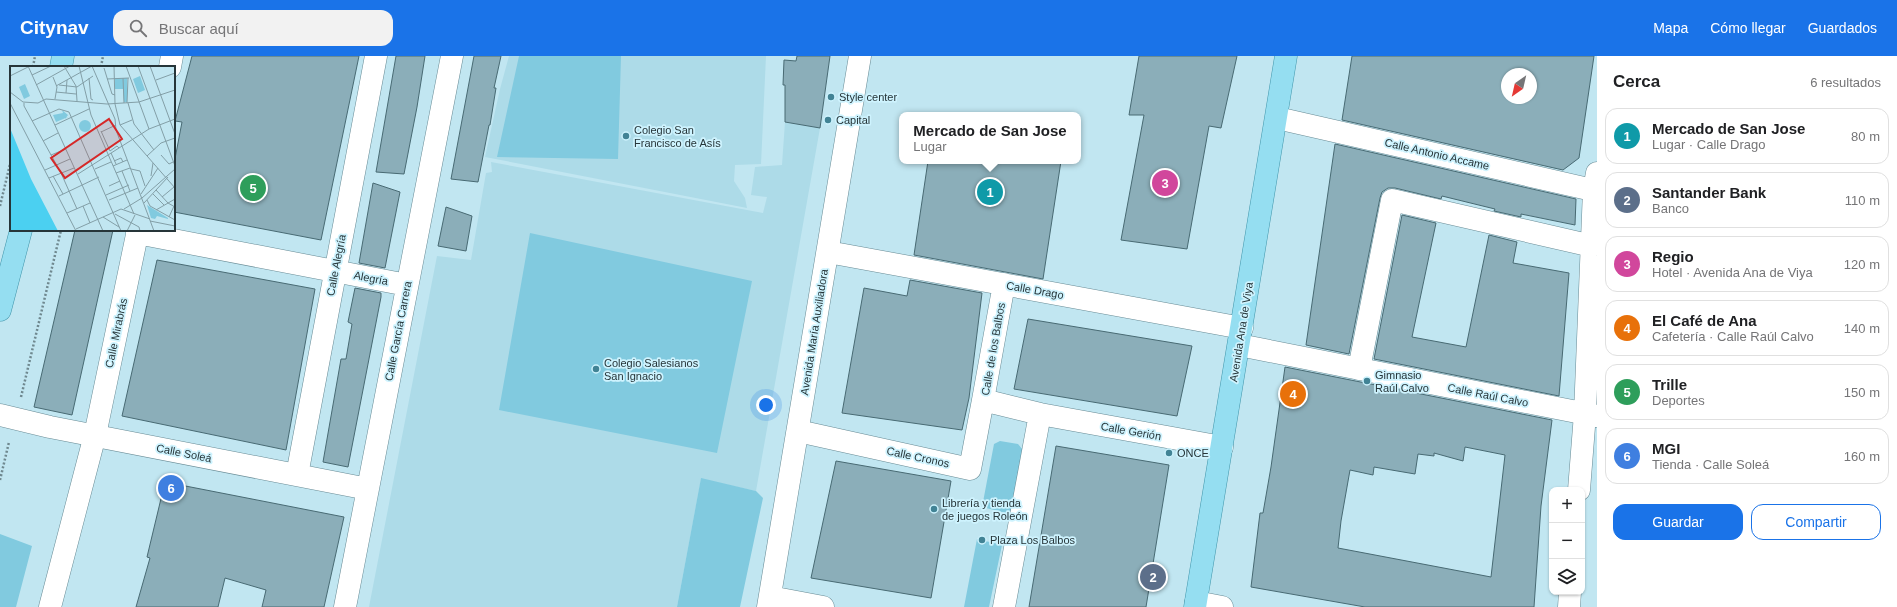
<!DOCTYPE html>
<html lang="es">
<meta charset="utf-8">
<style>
:root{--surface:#fff;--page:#f2f2f2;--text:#202124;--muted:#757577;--line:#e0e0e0;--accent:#1a73e8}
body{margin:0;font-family:Helvetica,sans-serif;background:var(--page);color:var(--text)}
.controls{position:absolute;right:12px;bottom:12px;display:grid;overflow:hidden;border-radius:8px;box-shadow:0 1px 3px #0004}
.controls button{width:36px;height:36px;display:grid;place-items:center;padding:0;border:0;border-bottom:1px solid var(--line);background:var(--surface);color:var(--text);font:20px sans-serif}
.compass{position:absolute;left:1501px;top:12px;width:36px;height:36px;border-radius:50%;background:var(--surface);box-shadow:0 1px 3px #0004;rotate:214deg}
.you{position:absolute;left:766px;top:349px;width:14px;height:14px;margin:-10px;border:3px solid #fff;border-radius:50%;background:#1a73e8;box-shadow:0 0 0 6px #1a73e833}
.badge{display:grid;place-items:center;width:26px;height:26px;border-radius:50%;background:var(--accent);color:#fff;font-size:13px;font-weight:700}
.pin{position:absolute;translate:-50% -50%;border:2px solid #fff;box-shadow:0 1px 4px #0006}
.popup{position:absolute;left:899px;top:56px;width:182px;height:52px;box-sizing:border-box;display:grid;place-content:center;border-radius:8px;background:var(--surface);filter:drop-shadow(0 1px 3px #0005);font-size:13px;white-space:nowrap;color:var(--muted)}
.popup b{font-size:15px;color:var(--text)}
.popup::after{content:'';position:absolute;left:50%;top:100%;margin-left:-8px;border:8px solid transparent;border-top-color:var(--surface)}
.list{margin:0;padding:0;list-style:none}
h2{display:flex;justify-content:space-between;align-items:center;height:52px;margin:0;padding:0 16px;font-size:17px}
h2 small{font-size:13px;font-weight:400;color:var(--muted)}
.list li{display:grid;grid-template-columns:26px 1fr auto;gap:12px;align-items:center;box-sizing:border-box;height:56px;margin:0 8px 8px;padding:0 8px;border:1px solid var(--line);border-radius:12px}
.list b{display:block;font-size:15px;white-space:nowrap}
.list p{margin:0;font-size:13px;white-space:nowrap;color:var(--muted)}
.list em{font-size:13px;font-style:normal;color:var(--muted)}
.actions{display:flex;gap:8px;padding:12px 16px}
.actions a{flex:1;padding:9px 0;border:1px solid var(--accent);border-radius:12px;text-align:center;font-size:14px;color:var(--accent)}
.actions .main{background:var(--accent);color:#fff}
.icon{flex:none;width:22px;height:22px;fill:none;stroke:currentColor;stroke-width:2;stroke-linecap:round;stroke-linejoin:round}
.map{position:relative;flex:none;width:1597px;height:551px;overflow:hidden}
header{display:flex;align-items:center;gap:24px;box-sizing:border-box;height:56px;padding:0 20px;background:var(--accent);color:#fff}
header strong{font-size:19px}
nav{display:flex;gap:22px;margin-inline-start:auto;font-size:14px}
.search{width:280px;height:36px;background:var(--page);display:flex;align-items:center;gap:10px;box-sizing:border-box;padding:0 14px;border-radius:12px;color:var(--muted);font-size:15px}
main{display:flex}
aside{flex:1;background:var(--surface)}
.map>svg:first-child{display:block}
</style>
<header>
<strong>Citynav</strong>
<div class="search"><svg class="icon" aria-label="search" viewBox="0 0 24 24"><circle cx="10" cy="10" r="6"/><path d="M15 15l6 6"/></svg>Buscar aquí</div>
<nav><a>Mapa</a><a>Cómo llegar</a><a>Guardados</a></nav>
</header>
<main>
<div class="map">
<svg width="1597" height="551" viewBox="0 0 1597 551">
<rect width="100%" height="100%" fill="#c1e6f1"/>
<path fill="#addbe8" d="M509,0H766L761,108L735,109L734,125L745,142L747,152L485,101L500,33Z
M785,66L820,72L756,435L701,423L677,551H369L437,200L471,204L486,117L492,116L491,106L763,157L767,141L751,139L755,111L782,109Z"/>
<path fill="#81cadf" d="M519,0H621L618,103L497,101Z
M530,177L752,225L717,397L499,354Z
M1000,385L1018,388L1023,394L1012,454L1006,457L986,452L983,446L994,388Z
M701,422L756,435L763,442L740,551H677Z
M0,478L32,490L16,551H0Z
M977,483L1002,489L989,551H964Z"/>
<path fill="#8baeb9" stroke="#486a73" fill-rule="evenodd" d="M192,0H359L321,184L174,156V108L182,66L175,65Z
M396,0H425L417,51L404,118L376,116Z
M474,0H501L494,32H496L490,69H489L478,126L451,123Z
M797,0H830L820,72L785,66V29H783L784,4L796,5Z
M1139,0H1237L1221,72L1209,70L1187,193L1121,184L1144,59H1129Z
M1352,0H1594L1579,102L1563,114L1342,64ZM1507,18H1531V42H1507Z
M1335,88L1576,143L1575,169L1521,158V161L1494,155L1495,153L1442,140L1441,143L1395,132H1388L1382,136L1380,142L1349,298L1306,289Z
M928,105H1061L1043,223L914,199Z
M373,127L400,136L385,212L359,207Z
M446,151L472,160L466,195L438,190Z
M1402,159L1436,167L1412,281L1466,291L1489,179L1517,186L1513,207L1569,217L1559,340L1374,303Z
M75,174H113L72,359L34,351Z
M157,204L315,233L286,394L122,360Z
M910,224L982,237L969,342L962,374L842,357L864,232L907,240Z
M355,232L381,237V241L348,411L323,406L341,303H346L352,268L348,266Z
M1028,263L1192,290L1177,360L1014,333Z
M1285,311L1552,364L1541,450L1534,551H1365L1251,531L1260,457H1263L1271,411ZM1465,391L1505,399L1491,521L1338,492L1341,465L1350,414L1373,419L1374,411L1415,418L1418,398L1434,400V397L1463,405Z
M1056,390L1169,409L1146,551H1029Z
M836,405L951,425L931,542L811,522Z
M165,426L344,461L324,551H262L266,534L225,522L218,551H136L150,502L147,501Z"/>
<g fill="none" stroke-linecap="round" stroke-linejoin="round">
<g stroke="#688b95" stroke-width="23">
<path id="minor" d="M170,11L172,0
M1277,62L1597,135
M137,177L407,229
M828,196L1242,272
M1004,228L983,344L1040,358L1004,551
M1239,289L1597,360
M1359,313L1392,144L1592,190
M1040,358L1222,391
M0,359L50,371L368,433
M798,375L970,413L983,344
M297,419L376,0
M1579,434L1585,358L1594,134L1597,117
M770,541L823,551
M1196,546L1222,551
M50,551L95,379L138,174
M345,551L452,0
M768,551L860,0
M1569,551L1570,536"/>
</g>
<g stroke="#4095aa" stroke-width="23">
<path id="major" d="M61,11L63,0
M0,254L21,174
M1195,551L1286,0"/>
</g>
<path stroke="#6f888f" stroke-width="2.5" stroke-dasharray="2 2" stroke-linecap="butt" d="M33,11L35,0
M101,11L103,0
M0,150L11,104
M21,341L61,174
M0,424L9,386"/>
<use href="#minor" stroke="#fff" stroke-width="22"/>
<use href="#major" stroke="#95def1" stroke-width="22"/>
</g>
<g fill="#418395" stroke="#cef3fe" stroke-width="1.5">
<circle cx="831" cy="41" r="4"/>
<circle cx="828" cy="64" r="4"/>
<circle cx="626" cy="80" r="4"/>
<circle cx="596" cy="313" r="4"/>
<circle cx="1367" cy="325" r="4"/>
<circle cx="1169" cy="397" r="4"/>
<circle cx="934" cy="453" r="4"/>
<circle cx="982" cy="484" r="4"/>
</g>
<g text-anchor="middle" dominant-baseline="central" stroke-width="3.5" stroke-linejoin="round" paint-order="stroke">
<g font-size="11" fill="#263539" stroke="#cef3fe" text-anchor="start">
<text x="839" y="41">Style center</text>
<text x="836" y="64">Capital</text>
<text x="634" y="74">Colegio San<tspan x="634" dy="13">Francisco de Asís</tspan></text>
<text x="604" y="307">Colegio Salesianos<tspan x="604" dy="13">San Ignacio</tspan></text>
<text x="1375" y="319">Gimnasio<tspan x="1375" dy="13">Raúl Calvo</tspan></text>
<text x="1177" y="397">ONCE</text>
<text x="942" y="447">Librería y tienda<tspan x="942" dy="13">de juegos Roleón</tspan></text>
<text x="990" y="484">Plaza Los Balbos</text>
</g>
<g font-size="11" fill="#263539" stroke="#cef3fe">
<text transform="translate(1437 98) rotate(13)">Calle Antonio Accame</text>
<text transform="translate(336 209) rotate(-79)">Calle Alegría</text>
<text transform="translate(371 222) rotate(11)">Alegría</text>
<text transform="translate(1035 234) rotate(10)">Calle Drago</text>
<text transform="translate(398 275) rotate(-79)">Calle García Carrera</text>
<text transform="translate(814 276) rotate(-81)">Avenida María Auxiliadora</text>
<text transform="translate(1241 276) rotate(-81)">Avenida Ana de Viya</text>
<text transform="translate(116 277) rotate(-78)">Calle Mirabrás</text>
<text transform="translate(993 293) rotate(-80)">Calle de los Balbos</text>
<text transform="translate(1488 339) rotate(11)">Calle Raúl Calvo</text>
<text transform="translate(1131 375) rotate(10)">Calle Gerión</text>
<text transform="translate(184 397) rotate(11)">Calle Soleá</text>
<text transform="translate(918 401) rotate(12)">Calle Cronos</text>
</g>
</g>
<g transform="translate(10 10)">
<rect width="165" height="165" fill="#c1e6f1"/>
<path d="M130,10L135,24L128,27L123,13ZM105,12H117V36H114L113,23H105ZM15,18L20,30L14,33L9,21ZM52,44L58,49L55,53L58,51L46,56L43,49L53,47ZM69 60a6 6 0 1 1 12 0a6 6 0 1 1-12 0ZM137,139L158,152V153L147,150L145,153L141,152Z" fill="#81cadf"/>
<path d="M0,62L21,113L48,165H0Z" fill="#4bd0f1"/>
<path fill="none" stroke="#839fa7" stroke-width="1" d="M18,0L93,165M54,0L66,20L67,35M69,0L81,49L124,148M82,0L105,53L106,64L144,165M104,0L105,38L110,59L165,122M116,0L139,63M128,0L165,100M140,0L165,68M94,2L102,28L105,29M22,9L41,0M0,10L18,1M43,11L47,21L45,33M79,12L81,33L83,34M113,12L114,37M97,13L119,12M146,14L165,7M26,19L60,0M49,19L67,21L83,10M46,20L82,0M0,26L13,36L28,37L36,33L97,38L129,36L165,24M46,26L66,28M56,27L57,14M0,37L66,165M14,37V40L51,107L67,143M117,37L118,12M118,37L124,58L144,84M22,55L49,43L59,46L111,165M45,59L79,43M110,59L122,54M91,65L100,85L107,80L109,82M91,66L106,59M33,75L48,67M101,87L106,98M41,89L56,83M151,89L159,98L163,96M137,90L151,77L165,72M104,95L111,92L113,96M103,100L117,94M85,103L101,96M121,103L130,105L135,120M35,104L60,93M112,105L120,125M106,107L120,102M68,108L139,63L165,53M43,110L53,128M141,110L143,97M39,112L64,102M99,120L110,115M146,124L158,137L165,141M131,128L148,102M143,128L154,139M96,129L119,119M49,130L89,111M152,131L164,121M99,134L128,122M137,134L140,140L165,154M134,137L158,111M73,140L80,157M114,143L132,132L165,103M146,144L165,133M57,147L80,137M105,148L129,161L130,165M93,151L109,161M159,151L164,140M140,155L165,160M66,163L111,143L140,153M117,165L125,149"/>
<path fill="#d62828" fill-opacity="0.15" stroke="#d62828" stroke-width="2" d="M99,53L112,73L55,112L41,92Z"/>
<rect width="165" height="165" fill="none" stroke="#263539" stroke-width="2"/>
</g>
</svg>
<div class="controls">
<button>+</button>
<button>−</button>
<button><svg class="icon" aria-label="layers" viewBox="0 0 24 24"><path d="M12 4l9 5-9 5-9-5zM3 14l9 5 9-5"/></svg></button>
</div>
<svg class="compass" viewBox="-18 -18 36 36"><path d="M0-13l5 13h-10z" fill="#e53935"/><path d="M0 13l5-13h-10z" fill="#757577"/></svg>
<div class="you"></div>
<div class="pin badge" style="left:990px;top:136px;background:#0f9aa8">1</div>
<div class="popup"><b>Mercado de San Jose</b>Lugar</div>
<div class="pin badge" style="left:1153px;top:521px;background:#5c6f8a">2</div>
<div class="pin badge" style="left:1165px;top:127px;background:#d1479c">3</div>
<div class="pin badge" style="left:1293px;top:338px;background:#e8710a">4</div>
<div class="pin badge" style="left:253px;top:132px;background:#2e9e5b">5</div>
<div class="pin badge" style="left:171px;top:432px;background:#3f7fe0">6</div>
</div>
<aside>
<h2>Cerca<small>6 resultados</small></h2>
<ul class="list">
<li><span class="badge" style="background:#0f9aa8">1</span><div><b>Mercado de San Jose</b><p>Lugar · Calle Drago</p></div><em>80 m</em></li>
<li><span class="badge" style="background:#5c6f8a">2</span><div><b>Santander Bank</b><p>Banco</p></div><em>110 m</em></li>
<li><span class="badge" style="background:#d1479c">3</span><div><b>Regio</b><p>Hotel · Avenida Ana de Viya</p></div><em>120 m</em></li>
<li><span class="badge" style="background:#e8710a">4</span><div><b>El Café de Ana</b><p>Cafetería · Calle Raúl Calvo</p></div><em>140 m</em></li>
<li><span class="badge" style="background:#2e9e5b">5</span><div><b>Trille</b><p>Deportes</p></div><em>150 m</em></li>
<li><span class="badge" style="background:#3f7fe0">6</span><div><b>MGI</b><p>Tienda · Calle Soleá</p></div><em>160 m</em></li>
</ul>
<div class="actions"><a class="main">Guardar</a><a>Compartir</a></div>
</aside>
</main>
